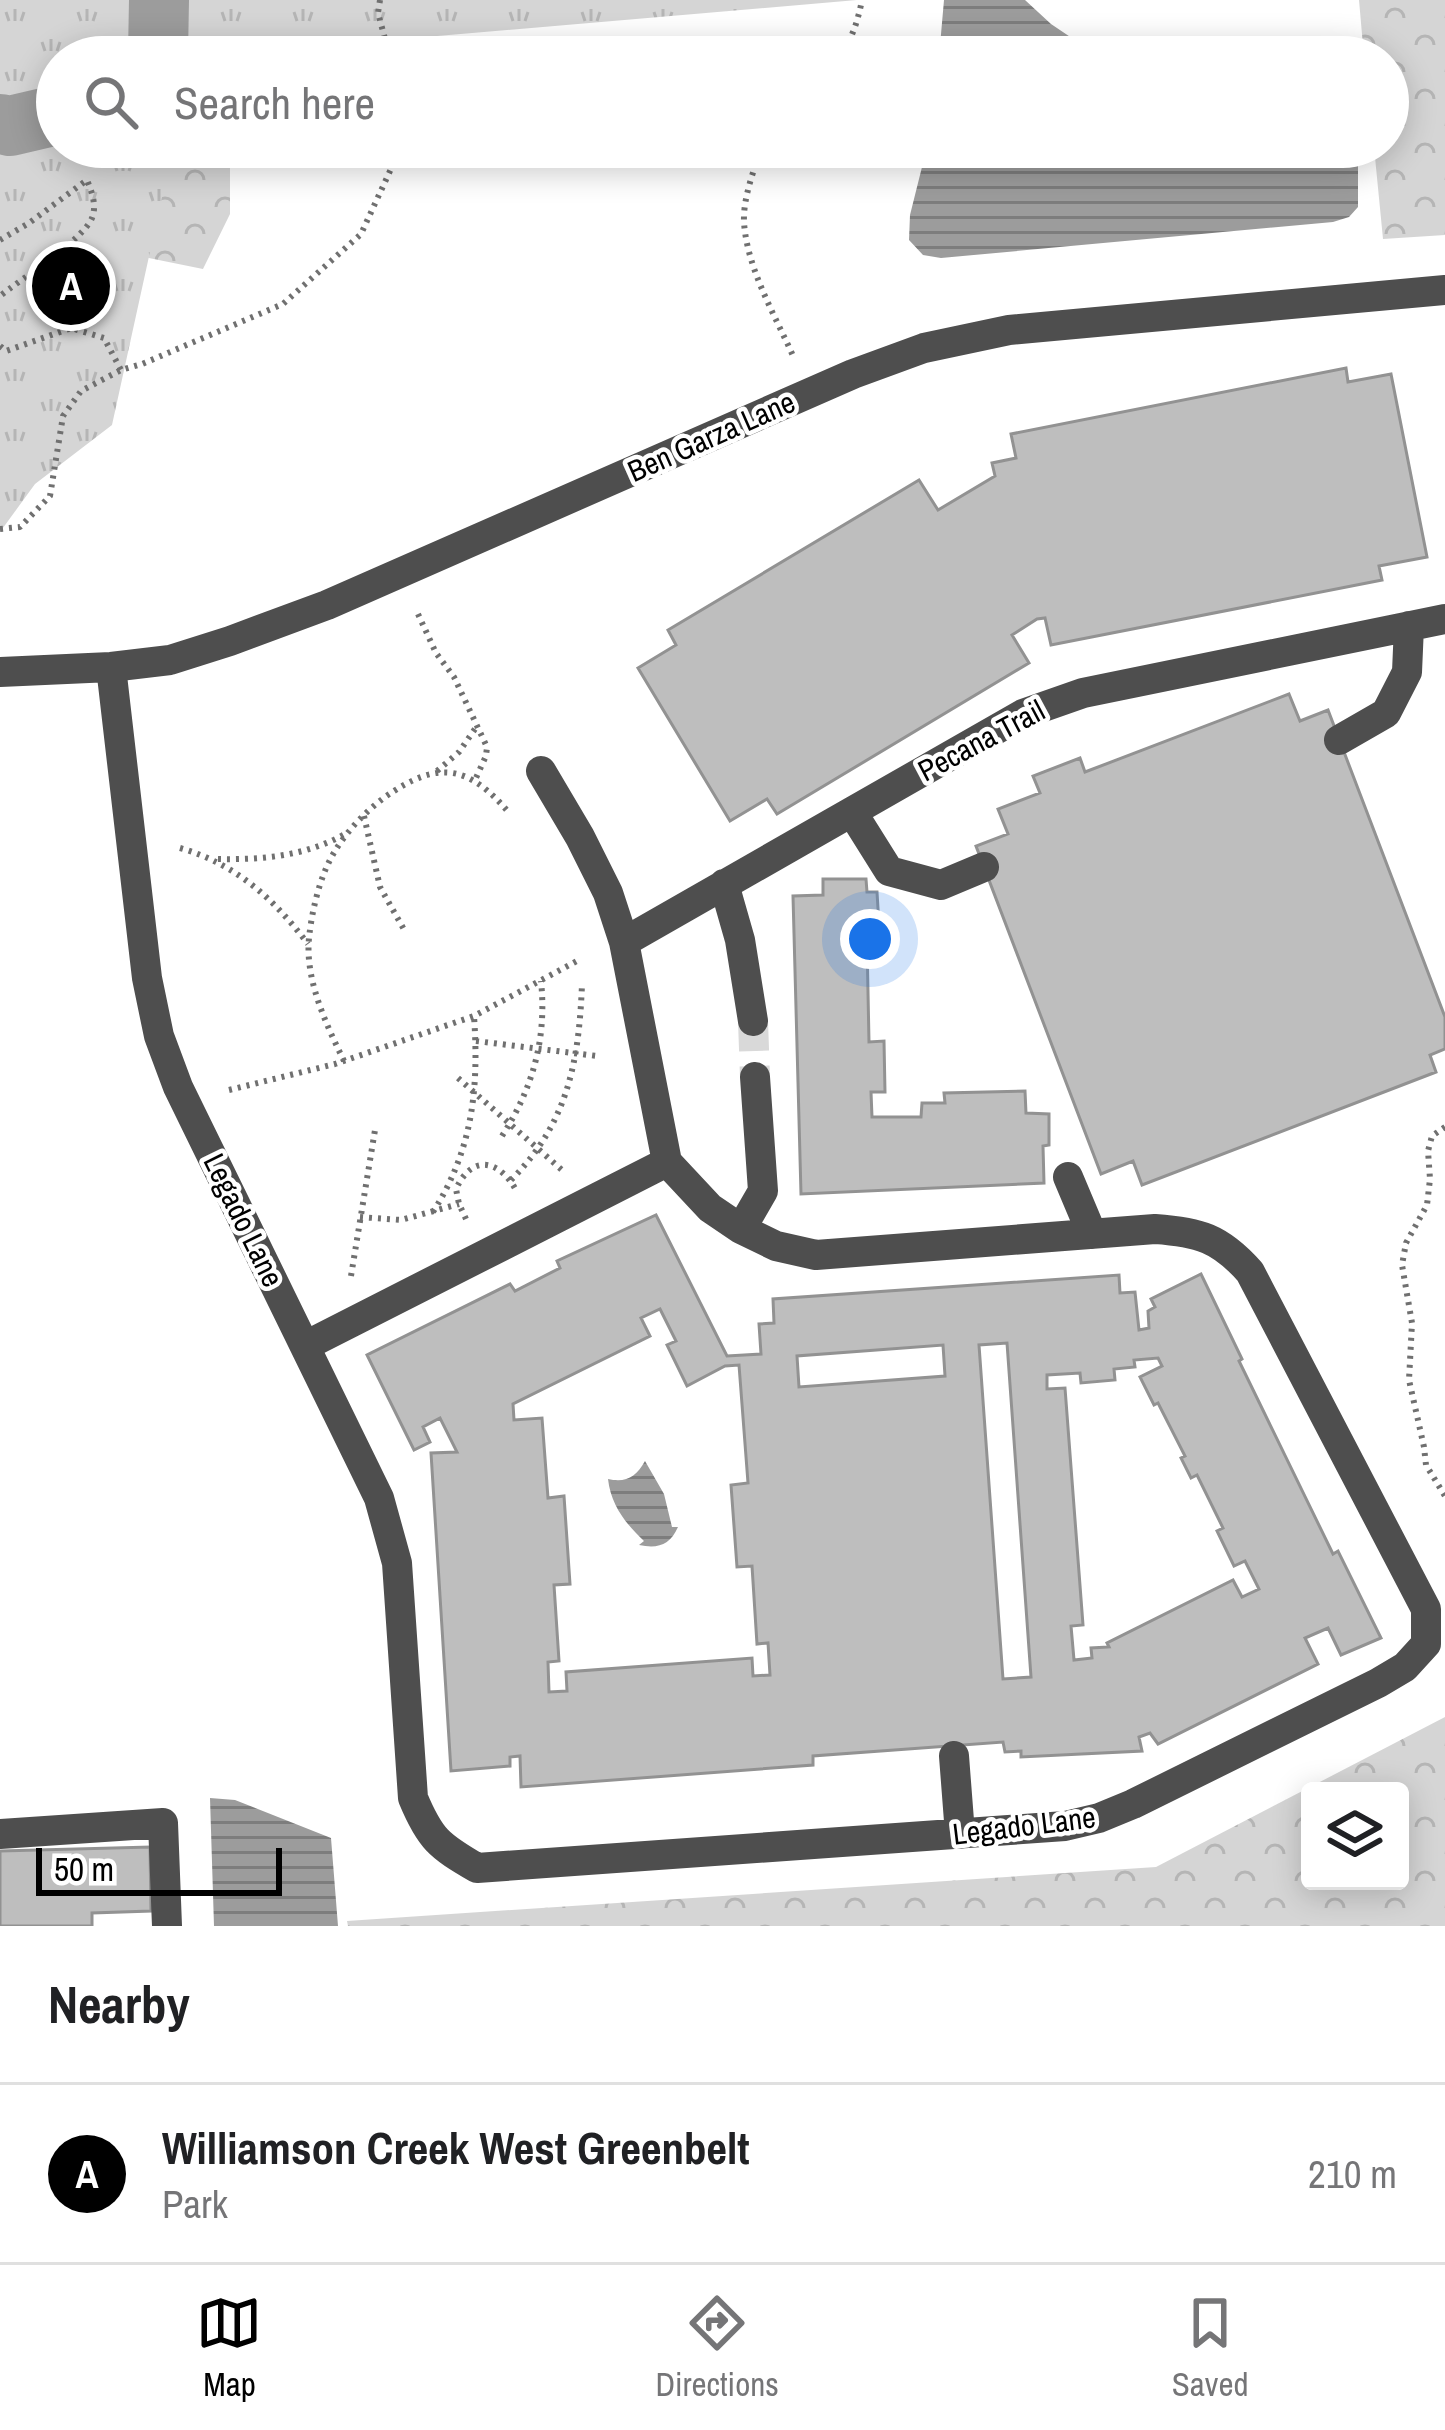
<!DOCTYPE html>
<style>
:root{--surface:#fff;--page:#f2f2f2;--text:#202124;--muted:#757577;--line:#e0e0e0;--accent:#000}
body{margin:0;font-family:"Archivo Narrow",sans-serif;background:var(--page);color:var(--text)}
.controls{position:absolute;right:36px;bottom:36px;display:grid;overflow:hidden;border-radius:12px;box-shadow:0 6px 30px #0003}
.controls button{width:108px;height:108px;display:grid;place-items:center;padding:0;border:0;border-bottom:3px solid var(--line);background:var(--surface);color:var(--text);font:60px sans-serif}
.scale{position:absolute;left:36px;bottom:30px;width:246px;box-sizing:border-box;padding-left:12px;border:6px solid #000;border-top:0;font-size:33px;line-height:42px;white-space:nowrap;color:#000;-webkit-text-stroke:9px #fff;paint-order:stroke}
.you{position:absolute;left:870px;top:939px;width:42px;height:42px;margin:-30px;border:9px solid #fff;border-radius:50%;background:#1a73e8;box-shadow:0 0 0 18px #1a73e833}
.badge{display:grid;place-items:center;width:78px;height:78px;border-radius:50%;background:var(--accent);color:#fff;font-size:39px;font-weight:700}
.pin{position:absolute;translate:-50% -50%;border:6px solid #fff;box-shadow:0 3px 12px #0006}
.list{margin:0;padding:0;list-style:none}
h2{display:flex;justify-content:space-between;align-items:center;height:156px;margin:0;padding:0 48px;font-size:51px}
h2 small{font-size:39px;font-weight:400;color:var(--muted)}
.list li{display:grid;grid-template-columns:78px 1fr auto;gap:36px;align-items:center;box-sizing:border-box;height:180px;padding:0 48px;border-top:3px solid var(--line)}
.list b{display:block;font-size:45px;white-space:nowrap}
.list p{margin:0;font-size:39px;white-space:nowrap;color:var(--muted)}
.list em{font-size:39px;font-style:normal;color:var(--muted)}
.icon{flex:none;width:66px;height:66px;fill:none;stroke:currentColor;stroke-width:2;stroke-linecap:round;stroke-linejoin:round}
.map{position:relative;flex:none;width:1445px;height:1926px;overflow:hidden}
.search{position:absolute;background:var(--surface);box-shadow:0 6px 30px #0003;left:36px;right:36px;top:36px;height:132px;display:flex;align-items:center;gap:30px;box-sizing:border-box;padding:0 42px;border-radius:66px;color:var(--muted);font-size:45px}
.sheet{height:336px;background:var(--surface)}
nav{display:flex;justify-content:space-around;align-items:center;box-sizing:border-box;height:168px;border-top:3px solid var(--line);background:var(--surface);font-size:33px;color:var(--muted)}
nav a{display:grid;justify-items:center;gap:6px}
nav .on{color:var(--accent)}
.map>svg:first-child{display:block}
</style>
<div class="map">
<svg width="1445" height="1926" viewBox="0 0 1445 1926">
<defs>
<pattern id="forest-crowns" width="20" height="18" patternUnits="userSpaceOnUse" patternTransform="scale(3)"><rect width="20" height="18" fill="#d5d5d5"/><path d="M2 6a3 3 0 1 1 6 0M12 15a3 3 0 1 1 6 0" fill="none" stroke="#b5b5b5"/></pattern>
<pattern id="park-tufts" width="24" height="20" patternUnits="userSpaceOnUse" patternTransform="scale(3)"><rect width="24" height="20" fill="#d5d5d5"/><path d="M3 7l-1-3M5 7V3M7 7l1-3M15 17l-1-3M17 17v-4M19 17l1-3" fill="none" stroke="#b5b5b5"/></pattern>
<pattern id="water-rules" width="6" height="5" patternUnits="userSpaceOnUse" patternTransform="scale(3)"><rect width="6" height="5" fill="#9c9c9c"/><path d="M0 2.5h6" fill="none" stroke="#7d7d7d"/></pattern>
</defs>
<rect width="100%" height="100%" fill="#fff"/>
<path fill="url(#forest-crowns)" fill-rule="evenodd" d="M0,0L300,1L283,57H57V147H230V214L203,269L139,256L48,304Z
M1359,0H1445V235L1383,239L1374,147H1388V57H1364Z
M1445,1717V1926H348L347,1921L1156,1867ZM1400,1791V1881H1310V1791Z"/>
<path fill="url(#park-tufts)" d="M0,0H857L192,57H57V147H173L112,425L35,484L0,532Z"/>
<path fill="url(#water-rules)" d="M944,0H1025L1051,24L1100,57H939Z
M927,147H1355L1358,159V207L1349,217L1333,222L941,258L923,255L909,240L910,215Z
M645,1461L664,1494L672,1527H678C670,1545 658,1549 639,1545L644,1541C625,1523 611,1505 608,1479C626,1483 636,1477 645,1461Z
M210,1798L235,1800L331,1838L338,1926H214Z"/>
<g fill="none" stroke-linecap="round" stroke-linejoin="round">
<path stroke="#9c9c9c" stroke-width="60" d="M156,57L158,54L159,0
M0,124L10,126L57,115"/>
</g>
<path fill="#bebebe" stroke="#929292" stroke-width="3" fill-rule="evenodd" d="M1346,368L1348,382L1391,374L1427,557L1379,566L1382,580L1051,645L1045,618L1037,619L1012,635L1029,663L777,814L767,799L730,821L638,668L676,645L668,630L919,480L938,510L995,476L992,463L1016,458L1011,434Z
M1289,694L1300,721L1328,710L1445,1017V1049L1430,1055L1436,1072L1142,1185L1133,1161L1101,1174L976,846L1008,834L998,809L1040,793L1033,776L1080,758L1085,772Z
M823,879H866L867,892H877L880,942H867L869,1042L884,1041L885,1092H871L872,1117H921L922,1103H945L944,1093L1025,1091L1026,1113L1049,1114V1145L1043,1146L1044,1183L801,1194L793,896L823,895Z
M656,1215L727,1356L761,1354L759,1324L774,1323L773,1299L1119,1275L1120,1293L1135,1292L1139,1330L1149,1328L1148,1311L1155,1307L1151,1299L1201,1274L1242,1359L1239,1361L1333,1554L1338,1551L1381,1638L1341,1655L1328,1628L1305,1638L1318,1664L1158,1744L1150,1733L1139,1737L1142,1751L1021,1757V1751L1005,1752L1003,1742L813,1756V1765L521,1787L520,1756L510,1757V1766L451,1771L431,1453L457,1452L440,1418L423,1427L430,1442L414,1450L367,1355L510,1284L515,1291L560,1268L557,1261ZM660,1309L676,1341L667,1345L687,1386L725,1366L739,1365L748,1483L731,1485L737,1567L752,1566L757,1644L768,1643L770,1675L753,1676L752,1658L566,1672L567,1691L549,1692L548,1662L559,1661L554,1585L570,1584L564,1496L548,1498L542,1418L514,1420L513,1404L650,1336L641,1318ZM1007,1343L1031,1677L1003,1679L979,1345ZM943,1345L945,1376L799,1387L797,1356ZM1158,1358L1162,1366L1140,1377L1154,1405L1158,1403L1185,1456L1181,1458L1191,1478L1197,1475L1223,1528L1217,1531L1234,1566L1245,1561L1259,1589L1242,1597L1233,1580L1107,1643L1109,1647L1091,1648L1092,1658L1074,1660L1071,1626L1083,1625L1065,1388L1047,1389V1375L1080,1373L1081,1383L1115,1380L1114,1369L1135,1367L1134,1360Z
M150,1847L151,1911L92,1913V1926H0V1851Z"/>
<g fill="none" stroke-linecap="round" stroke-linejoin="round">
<path stroke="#d9d9d9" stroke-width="30" stroke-dasharray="30 15" stroke-linecap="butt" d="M753,1021L755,1077"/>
<path stroke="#707070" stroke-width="6" stroke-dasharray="3 6" stroke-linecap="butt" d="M380,0L378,13L390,57
M838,57C852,41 858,20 862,0
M762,147C754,169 743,198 744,222C747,269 775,315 794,358
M0,240L29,223L87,180C92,192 97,206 92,218C82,241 21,279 0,296
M0,346L6,351L71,328L104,338L121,370
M0,529L20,527L50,496L63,416L81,391L121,370L142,364L283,304L361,234L396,158V147
M418,614L436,653L454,677L487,747L486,756L475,780
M437,771L459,752L477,726
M364,816L380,887L406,933
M180,848C236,864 274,899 308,944
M218,859C261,860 306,856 345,834
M476,1041L597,1056
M344,1061C326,1024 305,980 309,938C312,910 320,875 335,851C347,831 366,811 385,797C438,760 468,764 510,814
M458,1078L562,1170
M229,1090L335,1064L474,1016L577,961
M1445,1127L1432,1136L1428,1151L1430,1179L1427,1205L1406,1243L1402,1265L1412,1323L1409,1380L1424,1447L1426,1465L1445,1496
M502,1136C533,1088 547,1038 541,981
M511,1180C568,1123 579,1061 582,984
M433,1212C473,1149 479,1088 474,1016
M360,1217L401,1220L459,1204
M466,1219L459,1204L456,1189C473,1152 501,1161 517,1192
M351,1276L375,1130"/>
<path stroke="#4e4e4e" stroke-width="30" d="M111,667L147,978L159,1036L178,1087L379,1498L397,1563L413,1798C430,1839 439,1846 477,1868L1065,1826L1099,1818L1133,1804L1378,1683L1405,1667L1426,1644V1609L1250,1272C1220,1238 1199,1232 1155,1229L816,1255L776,1246L741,1229L710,1208L667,1162L624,942L608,893L580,837L541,771
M0,672L111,667L170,660L230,641L327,605L853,374L924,348L1009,330L1445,290
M1339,740L1386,713L1407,672L1409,626
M852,812L889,871L941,885L984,867
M724,884L740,940L753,1021
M624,942L1023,714L1083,693L1445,619
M1068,1177L1092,1234
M741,1229L763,1191L755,1077
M307,1345L667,1162
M954,1756L960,1834
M0,1834L163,1823L167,1926"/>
</g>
<g text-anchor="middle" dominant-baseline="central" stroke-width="9" stroke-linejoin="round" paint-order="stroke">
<g font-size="30" fill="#000" stroke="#fff">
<text transform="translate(711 436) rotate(-24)">Ben Garza Lane</text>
<text transform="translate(981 740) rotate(-28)">Pecana Trail</text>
<text transform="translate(244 1220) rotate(64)">Legado Lane</text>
<text transform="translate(1024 1825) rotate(-7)">Legado Lane</text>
</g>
</g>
</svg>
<div class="controls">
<button><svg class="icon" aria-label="layers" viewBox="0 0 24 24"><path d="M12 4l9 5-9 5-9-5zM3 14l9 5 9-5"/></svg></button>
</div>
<div class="scale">50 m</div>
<div class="you"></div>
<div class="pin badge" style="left:71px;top:286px">A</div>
<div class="search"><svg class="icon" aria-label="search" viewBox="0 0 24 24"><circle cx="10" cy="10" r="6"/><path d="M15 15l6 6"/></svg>Search here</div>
</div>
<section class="sheet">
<h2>Nearby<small></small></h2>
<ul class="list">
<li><span class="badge">A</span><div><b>Williamson Creek West Greenbelt</b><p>Park</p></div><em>210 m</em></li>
</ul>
</section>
<nav>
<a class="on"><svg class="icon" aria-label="map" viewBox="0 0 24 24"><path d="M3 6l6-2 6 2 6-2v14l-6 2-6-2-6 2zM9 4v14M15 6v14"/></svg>Map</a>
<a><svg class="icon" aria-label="directions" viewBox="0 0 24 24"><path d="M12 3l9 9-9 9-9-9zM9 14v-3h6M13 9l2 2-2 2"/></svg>Directions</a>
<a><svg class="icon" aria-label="saved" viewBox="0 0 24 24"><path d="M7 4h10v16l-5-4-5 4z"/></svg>Saved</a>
</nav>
